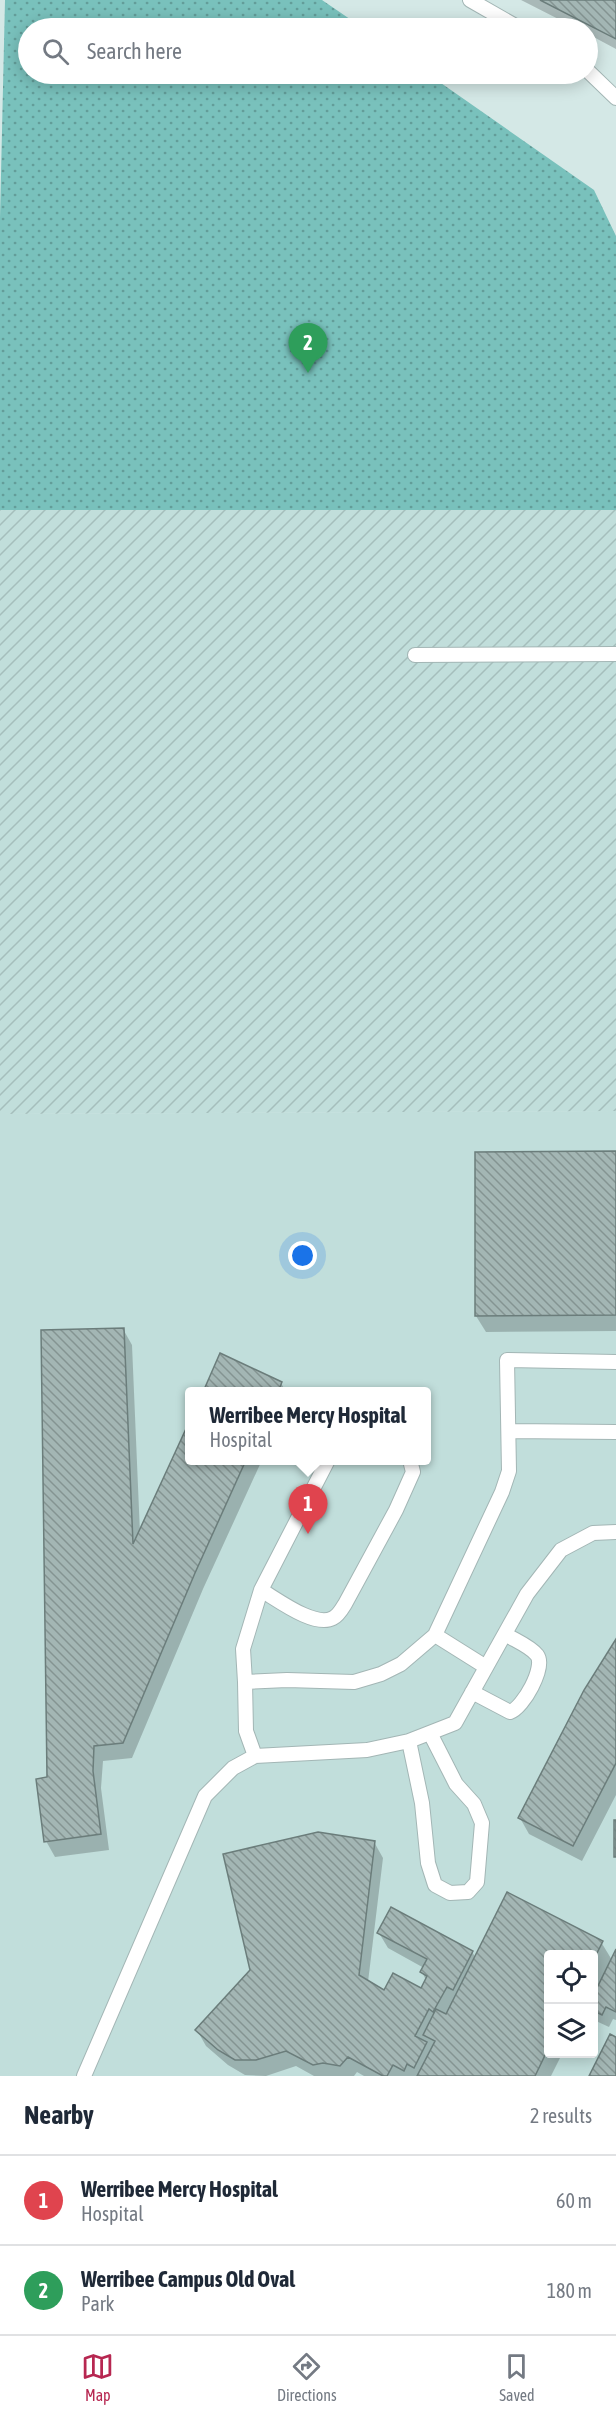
<!DOCTYPE html>
<style>
:root{--surface:#fff;--page:#f6f6f7;--text:#1f2937;--muted:#747a83;--line:#e0e1e3;--accent:#b72751}
body{margin:0;font-family:"Asap Condensed",sans-serif;background:var(--page);color:var(--text)}
.controls{position:absolute;right:18px;bottom:18px;display:grid;overflow:hidden;border-radius:6px;box-shadow:0 3px 15px #0003}
.controls button{width:54px;height:54px;display:grid;place-items:center;padding:0;border:0;border-bottom:2px solid var(--line);background:var(--surface);color:var(--text);font:30px sans-serif}
.you{position:absolute;left:303px;top:1256px;width:21px;height:21px;margin:-15px;border:4px solid #fff;border-radius:50%;background:#1a73e8;box-shadow:0 0 0 9px #1a73e833}
.badge{display:grid;place-items:center;width:39px;height:39px;border-radius:50%;background:var(--accent);color:#fff;font-size:20px;font-weight:700}
.pin{position:absolute;translate:-50% -50px;filter:drop-shadow(0 2px 3px #0008)}
.pin::after{content:'';position:absolute;top:32px;width:21px;height:18px;background:inherit;clip-path:polygon(0 0,100% 0,50% 100%)}
.popup{position:absolute;left:185px;top:1387px;width:246px;height:78px;box-sizing:border-box;display:grid;place-content:center;border-radius:6px;background:var(--surface);filter:drop-shadow(0 2px 4px #0005);font-size:20px;white-space:nowrap;color:var(--muted)}
.popup b{font-size:22px;color:var(--text)}
.popup::after{content:'';position:absolute;left:50%;top:100%;margin-left:-12px;border:12px solid transparent;border-top-color:var(--surface)}
.list{margin:0;padding:0;list-style:none}
h2{display:flex;justify-content:space-between;align-items:center;height:78px;margin:0;padding:0 24px;font-size:26px}
h2 small{font-size:20px;font-weight:400;color:var(--muted)}
.list li{display:grid;grid-template-columns:39px 1fr auto;gap:18px;align-items:center;box-sizing:border-box;height:90px;padding:0 24px;border-top:2px solid var(--line)}
.list b{display:block;font-size:22px;white-space:nowrap}
.list p{margin:0;font-size:20px;white-space:nowrap;color:var(--muted)}
.list em{font-size:20px;font-style:normal;color:var(--muted)}
.icon{flex:none;width:33px;height:33px;fill:none;stroke:currentColor;stroke-width:2;stroke-linecap:round;stroke-linejoin:round}
.map{position:relative;flex:none;width:616px;height:2076px;overflow:hidden}
.search{position:absolute;background:var(--surface);box-shadow:0 3px 15px #0003;left:18px;right:18px;top:18px;height:66px;display:flex;align-items:center;gap:15px;box-sizing:border-box;padding:0 21px;border-radius:33px;color:var(--muted);font-size:22px}
.sheet{height:258px;background:var(--surface)}
nav{display:flex;justify-content:space-around;align-items:center;box-sizing:border-box;height:84px;border-top:2px solid var(--line);background:var(--surface);font-size:16px;color:var(--muted)}
nav a{display:grid;justify-items:center;gap:3px}
nav .on{color:var(--accent)}
.map>svg:first-child{display:block}
</style>
<div class="map">
<svg width="616" height="2076" viewBox="0 0 616 2076">
<defs>
<pattern id="industrial-furrows" width="10" height="10" patternUnits="userSpaceOnUse" patternTransform="scale(1.5)"><rect width="10" height="10" fill="#c1dedb"/><path d="M-1 1l2-2M0 10L10 0M9 11l2-2" fill="none" stroke="#a5bebc"/></pattern>
<pattern id="green-dots" width="8" height="8" patternUnits="userSpaceOnUse" patternTransform="scale(1.5)"><rect width="8" height="8" fill="#79c1bc"/><path d="M2 2h.1M6 6h.1" fill="none" stroke="#639d99" stroke-width="1.8" stroke-linecap="round"/></pattern>
<pattern id="building-back-hatch" width="6" height="6" patternUnits="userSpaceOnUse" patternTransform="scale(1.5)"><rect width="6" height="6" fill="#a3b6b4"/><path d="M-1 5l2 2M0 0l6 6M5-1l2 2" fill="none" stroke="#849492"/></pattern>
</defs>
<rect width="100%" height="100%" fill="#d4e8e6"/>
<path fill="#c1dedb" fill-rule="evenodd" d="M616,1111V2076H0V1114ZM190,1392H427V1460H190ZM548,1954H594V2054H548Z"/>
<path fill="url(#industrial-furrows)" d="M0,510H616V1111L0,1114Z"/>
<path fill="url(#green-dots)" d="M5,0H322L363,28H28V74H428L594,190L616,236V510H0V218Z"/>
<path fill="#0003" d="M521,0H616V49L588,34V28H576Z
M616,1152V1331L486,1332L476,1316V1153Z
M123,1329L132,1345L140,1533L190,1460H262L203,1589L132,1758L103,1761L101,1788L109,1850L55,1857L46,1841L49,1779Z
M281,1383L286,1392H204Z
M616,1641V1795L582,1861L529,1834L520,1818Z
M374,1842L383,1858L368,1982L385,1992L421,1990L426,1980L422,1972L424,1968L388,1948L379,1933L472,1952L476,1958L601,1942L612,1960L616,1953V2020L613,2019L609,2027L596,2021L594,2017V1954H548V2054H562L551,2076H364L357,2072L354,2076H314L296,2066L266,2076L245,2075L228,2065L206,2046L197,2030Z"/>
<path fill="url(#building-back-hatch)" stroke="#6b7d7b" stroke-width="1.5" d="M540,0H616V39Z
M616,1151V1315L475,1316V1152Z
M124,1328L133,1544L190,1420V1460H246L195,1573L123,1743L94,1746L93,1771L101,1834L44,1842L36,1779L47,1777L41,1330Z
M220,1353L282,1382L278,1392H203Z
M616,1639V1763L573,1846L518,1818L584,1690Z
M614,1820H616V1857H614Z
M318,1832L375,1841L359,1975L384,1990L393,1973L421,1988L427,1976L420,1972L427,1959L377,1933L391,1907L473,1951L453,1990L447,1987L433,2012L429,2009L415,2036L427,2042L414,2068L407,2064L404,2071L393,2065L387,2076H383L348,2057L340,2066L323,2063L313,2065L286,2051L256,2060H235L218,2050L195,2030L250,1970L223,1854Z
M507,1892L603,1941L594,1959V1954H548V2049L535,2076H417L435,2041L423,2035L436,2009L446,2014Z
M616,1949V2012L606,2007L602,2015L594,2011V1994Z
M610,2034L616,2037V2076H589Z"/>
<g fill="none" stroke-linecap="round" stroke-linejoin="round">
<g stroke="#a3b6b5" stroke-width="16">
<path id="service" d="M470,0L519,28
M588,71L616,98
M415,655L616,654
M509,1431L616,1432
M261,1590C278,1600 315,1628 333,1618C338,1616 342,1609 345,1604L396,1510L413,1472L410,1460
M435,1635L502,1492L509,1471L507,1360L616,1362
M245,1682L243,1649L261,1590L328,1460
M472,1692L510,1712C523,1708 546,1667 537,1655C530,1646 514,1640 505,1634
M409,1741L422,1803L428,1863L435,1885L450,1893L468,1892L477,1882L482,1823L474,1804L456,1784L430,1733
M255,1756L246,1731L245,1682L287,1680L354,1682L381,1674L401,1664L435,1635L486,1667
M84,2076L205,1796L233,1768L255,1756L367,1750L409,1741L455,1723L527,1594L561,1550L593,1533L616,1532"/>
</g>
<use href="#service" stroke="#fff" stroke-width="14"/>
</g>
</svg>
<div class="controls">
<button><svg class="icon" aria-label="locate" viewBox="0 0 24 24"><circle cx="12" cy="12" r="6"/><path d="M12 2v4M12 18v4M2 12h4M18 12h4"/></svg></button>
<button><svg class="icon" aria-label="layers" viewBox="0 0 24 24"><path d="M12 4l9 5-9 5-9-5zM3 14l9 5 9-5"/></svg></button>
</div>
<div class="you"></div>
<div class="pin badge" style="left:308px;top:1534px;background:#e0444e">1</div>
<div class="popup"><b>Werribee Mercy Hospital</b>Hospital</div>
<div class="pin badge" style="left:308px;top:373px;background:#2e9e5b">2</div>
<div class="search"><svg class="icon" aria-label="search" viewBox="0 0 24 24"><circle cx="10" cy="10" r="6"/><path d="M15 15l6 6"/></svg>Search here</div>
</div>
<section class="sheet">
<h2>Nearby<small>2 results</small></h2>
<ul class="list">
<li><span class="badge" style="background:#e0444e">1</span><div><b>Werribee Mercy Hospital</b><p>Hospital</p></div><em>60 m</em></li>
<li><span class="badge" style="background:#2e9e5b">2</span><div><b>Werribee Campus Old Oval</b><p>Park</p></div><em>180 m</em></li>
</ul>
</section>
<nav>
<a class="on"><svg class="icon" aria-label="map" viewBox="0 0 24 24"><path d="M3 6l6-2 6 2 6-2v14l-6 2-6-2-6 2zM9 4v14M15 6v14"/></svg>Map</a>
<a><svg class="icon" aria-label="directions" viewBox="0 0 24 24"><path d="M12 3l9 9-9 9-9-9zM9 14v-3h6M13 9l2 2-2 2"/></svg>Directions</a>
<a><svg class="icon" aria-label="saved" viewBox="0 0 24 24"><path d="M7 4h10v16l-5-4-5 4z"/></svg>Saved</a>
</nav>
